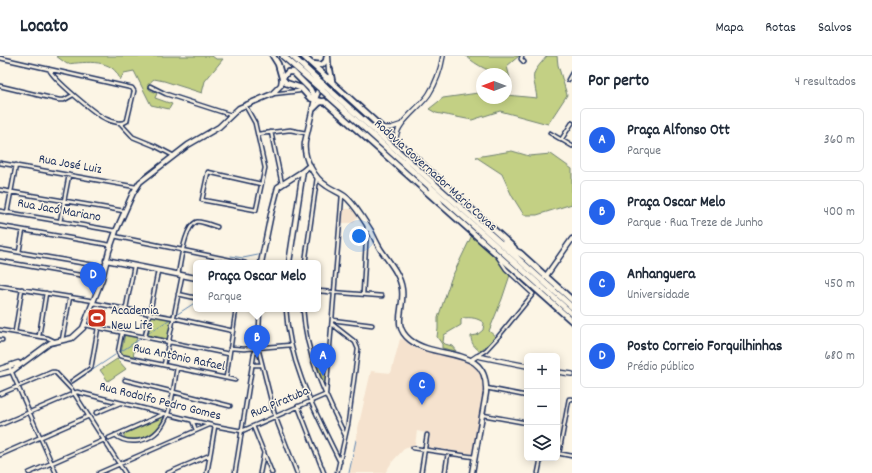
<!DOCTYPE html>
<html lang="pt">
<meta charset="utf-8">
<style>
:root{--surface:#fff;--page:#f6f6f7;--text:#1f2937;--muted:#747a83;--line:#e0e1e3;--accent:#2563eb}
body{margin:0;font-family:Dekko,sans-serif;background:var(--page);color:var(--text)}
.controls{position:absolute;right:12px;bottom:12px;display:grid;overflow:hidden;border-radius:6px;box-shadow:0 2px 10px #0003}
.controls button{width:36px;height:36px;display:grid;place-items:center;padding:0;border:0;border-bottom:1px solid var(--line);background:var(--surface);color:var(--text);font:20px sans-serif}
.compass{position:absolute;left:476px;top:12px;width:36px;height:36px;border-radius:50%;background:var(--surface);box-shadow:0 2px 10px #0003;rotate:270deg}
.you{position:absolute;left:359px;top:180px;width:14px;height:14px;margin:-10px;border:3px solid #fff;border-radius:50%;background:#1a73e8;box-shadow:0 0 0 6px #1a73e833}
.badge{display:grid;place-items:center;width:26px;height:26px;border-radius:50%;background:var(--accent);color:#fff;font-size:13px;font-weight:700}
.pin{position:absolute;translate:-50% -33px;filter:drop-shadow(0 1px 2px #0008)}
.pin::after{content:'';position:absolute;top:21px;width:14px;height:12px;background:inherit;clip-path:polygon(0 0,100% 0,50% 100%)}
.popup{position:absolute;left:193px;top:204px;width:128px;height:52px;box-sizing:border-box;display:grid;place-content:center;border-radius:6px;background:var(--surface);filter:drop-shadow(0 1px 3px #0005);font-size:13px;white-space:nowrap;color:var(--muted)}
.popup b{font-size:15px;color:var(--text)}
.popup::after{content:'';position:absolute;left:50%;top:100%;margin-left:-8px;border:8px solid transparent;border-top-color:var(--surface)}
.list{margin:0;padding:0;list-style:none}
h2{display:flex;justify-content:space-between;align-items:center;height:52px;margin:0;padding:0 16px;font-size:17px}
h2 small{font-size:13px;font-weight:400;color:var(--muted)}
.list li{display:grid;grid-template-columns:26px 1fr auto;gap:12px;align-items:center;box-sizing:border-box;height:64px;margin:0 8px 8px;padding:0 8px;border:1px solid var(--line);border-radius:6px}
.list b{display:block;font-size:15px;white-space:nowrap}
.list p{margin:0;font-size:13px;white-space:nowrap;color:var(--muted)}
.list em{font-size:13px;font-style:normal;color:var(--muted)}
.icon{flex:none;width:22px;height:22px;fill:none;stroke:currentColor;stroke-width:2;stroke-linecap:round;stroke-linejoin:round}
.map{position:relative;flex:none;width:572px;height:417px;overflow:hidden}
header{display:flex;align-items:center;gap:24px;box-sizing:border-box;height:56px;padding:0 20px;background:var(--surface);border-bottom:1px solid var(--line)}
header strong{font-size:19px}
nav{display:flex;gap:22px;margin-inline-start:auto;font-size:14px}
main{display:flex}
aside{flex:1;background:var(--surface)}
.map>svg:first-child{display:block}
</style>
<header>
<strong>Locato</strong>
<nav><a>Mapa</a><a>Rotas</a><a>Salvos</a></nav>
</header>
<main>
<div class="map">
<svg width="572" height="417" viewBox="0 0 572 417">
<rect width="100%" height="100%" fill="#fcf5e5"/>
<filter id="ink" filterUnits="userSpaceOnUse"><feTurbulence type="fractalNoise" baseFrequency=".025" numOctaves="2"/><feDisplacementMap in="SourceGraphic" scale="8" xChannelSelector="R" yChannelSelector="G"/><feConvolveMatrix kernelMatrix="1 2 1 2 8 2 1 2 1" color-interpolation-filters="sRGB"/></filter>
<g filter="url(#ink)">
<path fill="#f5e2ce" d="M343,153H354L358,157V159L354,167H342Z
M400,283L405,284L409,288L417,293L462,303L472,308L481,318L483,326V339L472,398L428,391L430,378L417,375L415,389L404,393L392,406L385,417H350L356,381L371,315L391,317Z"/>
<path fill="#c3d084" stroke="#6f8071" d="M56,0H212L216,3H223L205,25L202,37L164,25L154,23C149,27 147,29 150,34L157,37L155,42L172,48L169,53L151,49L134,15L124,17L120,24C114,2 86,6 67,8Z
M466,0H519L507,10L510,23L506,21V18C492,18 476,9 466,0Z
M547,0H557L558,9L567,39L548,68L500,55L472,64L436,57L429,53L443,42L478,37H482V42H506V39L537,42C533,16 529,21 547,0Z
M512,95L529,100L551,98L572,113V148L537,159H524L512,140L502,118L476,101Z
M472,179L511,216L502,243L489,275L496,281L480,295C474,291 471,287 471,280L477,279L483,274L484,267C478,262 471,261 463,262L461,264V269L444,279L443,286L445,288L452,290L456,295L442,292V288L437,281L438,273V262L451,223Z
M152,259L172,263L168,283L148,279Z
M125,278L137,280L133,301L123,299L121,297Z
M117,303L126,313L108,325L100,314Z
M315,306H327L325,334Z
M164,361C159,379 142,386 124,382V378Z"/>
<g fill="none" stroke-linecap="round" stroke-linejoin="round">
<path stroke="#6086b2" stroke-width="1" d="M231,200L243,202L258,199
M228,207V206
M176,259L196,246
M147,278L169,264
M120,296L140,283
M73,327L115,299
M349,417L356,384"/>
<g stroke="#1b2f5e" stroke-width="5.5">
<path id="minor" d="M522,0L521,3L524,6
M0,2L132,32L134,35L127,65C122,69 112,66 106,63C96,59 53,23 49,13
M568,24L572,17
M0,30L59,44H64L73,39
M150,30L166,38L231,59
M272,38L299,35
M245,49L255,67L265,112L256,154L202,144L208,116L261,128
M120,67L133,81L155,90L174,100
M271,76L282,128
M550,77L572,90
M258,78L290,74L306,77
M561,84L572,67
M0,107L136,131
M0,134L124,155
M0,155L116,175
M7,157L16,109
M60,166L69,119
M0,170L110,189
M114,180L245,207
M0,193L105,211
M19,196L23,174
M0,205L102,223
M305,207L317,122
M178,218C181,206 184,172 196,166C199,164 213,170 217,171
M0,230L94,245
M318,235L382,240
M178,238L196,242
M363,238L367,170
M93,247L174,262L233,275
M126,252L134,210
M286,253C289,309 316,357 340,406
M303,253C306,299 325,339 345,379
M332,264L372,269
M332,268L355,286L358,293L348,368L337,417
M85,269L229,298
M0,274L48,282L54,285
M15,276L22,233
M122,276L118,296L120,300L235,324
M39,280L46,237
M145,281L158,215
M0,284H2
M62,284L70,241
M230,292L244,293L291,289
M258,292L275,360L297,417
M477,300L486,294L498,281L533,238L506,213L498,201
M164,309L182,220
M252,309H261
M9,310L56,417
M226,322L236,253
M125,324L230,350
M72,325L91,312L98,272
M486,332L527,340
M0,338L52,316H55L72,334L125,417
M298,350L324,417
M96,357L120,347
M483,359L527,367
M192,364L196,374
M0,369L77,336L215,370L242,375
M253,370L272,417
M242,375L325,339L326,337L342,139
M115,379C122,385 130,386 138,385C172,380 172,338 177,312
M109,382L164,358
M413,392L474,401
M557,397L572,400
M559,397L569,343H572
M0,399L89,360
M29,417L104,384
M99,417L209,369
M168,417L210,399
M207,417L215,370
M235,417L254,298L258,291L260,253
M260,417L264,396
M421,417L427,379
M445,417L448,397
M538,417L541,402"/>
</g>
<g stroke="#1b2f5e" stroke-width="6">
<path id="tertiary" d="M383,72H391L400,69
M396,84C395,67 420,52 429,38C436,27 441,12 443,0
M471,304L477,300L527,310
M557,316L572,318"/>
</g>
<g stroke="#1b2f5e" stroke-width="7">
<path id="secondary" d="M328,0L329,15
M315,43L305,86C303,102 314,122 327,130C334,135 342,137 348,143C357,152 364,164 371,175C374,181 377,188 381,194C389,206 400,218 402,233C405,253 391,269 410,284C437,305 489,288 486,337L472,417
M106,204L196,222
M261,207L271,158L278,131L303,115
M289,207L303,115L310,109
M546,220L572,183
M0,313L18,307
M0,318L12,315L50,287L72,282L83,272L102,223L109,195L116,175L133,137L140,126L188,89L219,71L239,52L272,38L281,29L282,22"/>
</g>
<g stroke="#1b2f5e" stroke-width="8">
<path id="primary" d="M273,0L278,8L282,22L286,27L301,32L310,42L327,47L572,265
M303,0L514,192
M313,8L322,9L326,5L327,0
M330,14L332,25
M282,22L288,16H293L310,33L315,43
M315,43L318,35L327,21
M314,52L319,47L324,45
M520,197L572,244"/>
</g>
<g stroke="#1b2f5e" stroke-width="8">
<path id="motorway" d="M283,0L314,27
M292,0L317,23
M325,30L572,251
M322,34L572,258
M431,135L440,147
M504,187L522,199"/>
</g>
<use href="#minor" stroke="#fcf5e5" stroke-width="2.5"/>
<use href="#tertiary" stroke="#fcf5e5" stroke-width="3.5"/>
<use href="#secondary" stroke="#fcf5e5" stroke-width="4"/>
<use href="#primary" stroke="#fcf5e5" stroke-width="4.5"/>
<use href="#motorway" stroke="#fcf5e5" stroke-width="5"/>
<g stroke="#1b2f5e" stroke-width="8" stroke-linecap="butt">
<path id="motorway-bridge" d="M317,23L325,30
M314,27L322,34"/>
</g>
<use href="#motorway-bridge" stroke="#fcf5e5" stroke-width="5"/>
</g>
</g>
<defs>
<g id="stadium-square" transform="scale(1)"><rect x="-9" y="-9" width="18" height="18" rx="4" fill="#c8321e" stroke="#fcf5e5"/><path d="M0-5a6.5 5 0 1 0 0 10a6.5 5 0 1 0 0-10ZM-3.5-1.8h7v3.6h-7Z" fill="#fff"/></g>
</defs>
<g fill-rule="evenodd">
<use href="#stadium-square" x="97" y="262"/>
</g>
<g text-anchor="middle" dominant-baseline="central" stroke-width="3" stroke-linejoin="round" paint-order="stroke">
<g font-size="13" fill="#1b2f5e" stroke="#fcf5e5">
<text transform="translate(70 109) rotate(10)">Rua José Luiz</text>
<text transform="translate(435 120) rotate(42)">Rodovia Governador Mário Covas</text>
<text transform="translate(59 155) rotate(10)">Rua Jacó Mariano</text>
<text transform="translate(179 302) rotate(12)">Rua Antônio Rafael</text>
<text transform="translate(160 346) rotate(14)">Rua Rodolfo Pedro Gomes</text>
<text transform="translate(280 347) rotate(-23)">Rua Piratuba</text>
</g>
<g font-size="13" fill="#1b2f5e" stroke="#fcf5e5" text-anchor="start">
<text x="111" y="255">Academia<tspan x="111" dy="15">New Life</tspan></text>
</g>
</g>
</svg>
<div class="controls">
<button>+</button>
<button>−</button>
<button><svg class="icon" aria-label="layers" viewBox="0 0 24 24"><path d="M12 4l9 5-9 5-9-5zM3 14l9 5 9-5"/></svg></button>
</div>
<svg class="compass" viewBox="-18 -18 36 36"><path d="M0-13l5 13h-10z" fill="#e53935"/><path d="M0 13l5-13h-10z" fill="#747a83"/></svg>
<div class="you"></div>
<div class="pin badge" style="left:323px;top:320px">A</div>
<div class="pin badge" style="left:257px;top:302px">B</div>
<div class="popup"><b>Praça Oscar Melo</b>Parque</div>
<div class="pin badge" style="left:422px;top:349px">C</div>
<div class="pin badge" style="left:93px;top:239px">D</div>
</div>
<aside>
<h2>Por perto<small>4 resultados</small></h2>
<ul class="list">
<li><span class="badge">A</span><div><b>Praça Alfonso Ott</b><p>Parque</p></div><em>360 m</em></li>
<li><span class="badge">B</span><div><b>Praça Oscar Melo</b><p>Parque · Rua Treze de Junho</p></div><em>400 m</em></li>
<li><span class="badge">C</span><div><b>Anhanguera</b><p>Universidade</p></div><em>450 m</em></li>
<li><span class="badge">D</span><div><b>Posto Correio Forquilhinhas</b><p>Prédio público</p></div><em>680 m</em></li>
</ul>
</aside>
</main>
